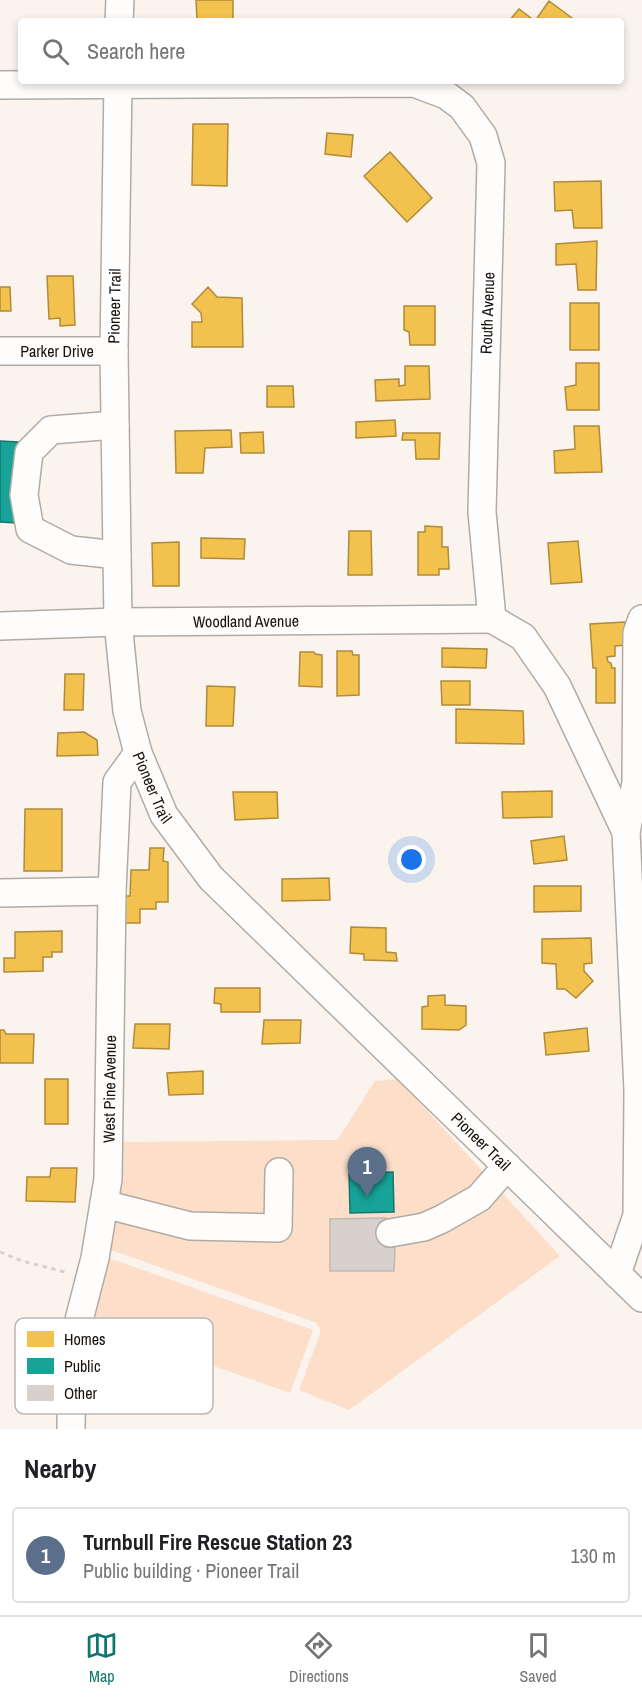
<!DOCTYPE html>
<meta charset="utf-8">
<style>
:root{--surface:#fff;--page:#f2f2f2;--text:#202124;--muted:#757577;--line:#e0e0e0;--accent:#0f766e}
body{margin:0;font-family:"Archivo Narrow",sans-serif;background:var(--page);color:var(--text)}
.you{position:absolute;left:412px;top:860px;width:21px;height:21px;margin:-15px;border:4px solid #fff;border-radius:50%;background:#1a73e8;box-shadow:0 0 0 9px #1a73e833}
.badge{display:grid;place-items:center;width:39px;height:39px;border-radius:50%;background:var(--accent);color:#fff;font-size:20px;font-weight:700}
.pin{position:absolute;translate:-50% -50px;filter:drop-shadow(0 2px 3px #0008)}
.pin::after{content:'';position:absolute;top:32px;width:21px;height:18px;background:inherit;clip-path:polygon(0 0,100% 0,50% 100%)}
.list{margin:0;padding:0;list-style:none}
h2{display:flex;justify-content:space-between;align-items:center;height:78px;margin:0;padding:0 24px;font-size:26px}
h2 small{font-size:20px;font-weight:400;color:var(--muted)}
.list li{display:grid;grid-template-columns:39px 1fr auto;gap:18px;align-items:center;box-sizing:border-box;height:96px;margin:0 12px 12px;padding:0 12px;border:2px solid var(--line);border-radius:6px}
.list b{display:block;font-size:22px;white-space:nowrap}
.list p{margin:0;font-size:20px;white-space:nowrap;color:var(--muted)}
.list em{font-size:20px;font-style:normal;color:var(--muted)}
.icon{flex:none;width:33px;height:33px;fill:none;stroke:currentColor;stroke-width:2;stroke-linecap:round;stroke-linejoin:round}
.map{position:relative;flex:none;width:642px;height:1429px;overflow:hidden}
.search{position:absolute;background:var(--surface);box-shadow:0 3px 9px #0003;left:18px;right:18px;top:18px;height:66px;display:flex;align-items:center;gap:15px;box-sizing:border-box;padding:0 21px;border-radius:6px;color:var(--muted);font-size:22px}
.sheet{height:186px;background:var(--surface)}
nav{display:flex;justify-content:space-around;align-items:center;box-sizing:border-box;height:84px;border-top:2px solid var(--line);background:var(--surface);font-size:16px;color:var(--muted)}
nav a{display:grid;justify-items:center;gap:3px}
nav .on{color:var(--accent)}
.map>svg:first-child{display:block}
</style>
<div class="map">
<svg width="642" height="1429" viewBox="0 0 642 1429">
<rect width="100%" height="100%" fill="#faf3ee"/>
<path fill="#fcdec9" d="M398,1079L560,1256L349,1410L299,1390L320,1334V1328L315,1322L111,1250H106L117,1142L337,1140L340,1136L375,1081Z
M109,1258L313,1330L290,1393L87,1321Z"/>
<path fill="#f2c14e" stroke="#b08c3a" stroke-width="1.5" d="M196,0H233V19L197,20Z
M549,1L576,21H509L519,9L535,21Z
M193,124H228L227,186L192,185Z
M327,133L353,135L351,157L325,154Z
M390,152L432,198L407,222L364,176Z
M601,181L602,228H574L572,210L555,211L554,182Z
M597,241L596,290H578L576,264L556,265V244Z
M47,276H73L75,325L60,326V318L49,319Z
M0,287H10L11,311H0Z
M208,287L217,297L242,298L243,347H192V322H202L201,313L192,304Z
M570,303H599V350H570Z
M404,306H435V345H410L409,332L404,330Z
M576,363H599V410H567L565,387L576,385Z
M405,366H429L430,399L376,401L375,380L399,379V386L405,385Z
M267,386H293L294,407H267Z
M395,420L396,436L356,438V422Z
M574,426H599L602,472L555,473L554,451L575,449Z
M231,430L232,447L205,448L203,473H176L175,431Z
M263,432L264,453H241L240,433Z
M403,433H440L439,459H416L415,440H402Z
M425,526L442,527V547H448L449,569H439V575H418V532H425Z
M349,531H371L372,575H348Z
M201,538L245,539L244,559L201,558Z
M578,541L582,582L551,584L548,543Z
M179,542V586H153L152,543Z
M625,622L627,645L615,646V656L607,657L608,662L611,663L612,668H615V703H596V668H593L590,624Z
M442,648L487,649L486,668L442,667Z
M337,651H352L353,655H359V695L337,696Z
M300,652H314L315,654L322,655V687L299,686Z
M65,674H84L83,710H64Z
M441,681H470V705H442Z
M207,686L235,687L233,726H206Z
M456,709L523,711L524,744L456,743Z
M84,732L97,740L98,755L57,756L58,733Z
M552,791V817L503,818L502,792Z
M233,792H277L278,818L235,820Z
M25,809H62V871H24Z
M564,836L567,860L534,864L531,841Z
M150,848H164L163,861L168,862V902H156V909H140V923H124V896H130L131,870H149Z
M329,878L330,900L282,901V879Z
M534,886H581V911L534,912Z
M351,927L386,928V952L396,953L397,961L364,960V954L350,953Z
M62,931V952H52V957H43V971L4,972V958H15V932Z
M591,938L592,963L584,964V971L593,981L576,998L565,989H557L556,964L542,963V939Z
M215,988H260V1012H221V1004L214,1003Z
M445,995V1005L466,1006V1025L459,1030L422,1029V1007L428,1006V996Z
M264,1020H301L300,1043L262,1044Z
M135,1024H170L169,1049L133,1048Z
M587,1028L589,1051L546,1055L544,1033Z
M0,1030H4L6,1034H34L33,1063H0Z
M203,1071V1094L169,1095L167,1073Z
M45,1079H68V1124H45Z
M51,1168H77L75,1202L26,1201L27,1177H50Z"/>
<path fill="#17a398" stroke="#17776e" stroke-width="1.5" d="M0,441L18,442L16,523L0,522Z
M393,1172L394,1212L350,1213L349,1173Z"/>
<path fill="#d7d0cc" stroke="#bfb9b4" stroke-width="1.5" d="M386,1218L385,1247H395L394,1271H330V1219Z"/>
<g fill="none" stroke-linecap="round" stroke-linejoin="round">
<g stroke="#b1aba6" stroke-width="30">
<g id="minor">
<path d="M119,21L120,0"/>
<path id="s1" d="M118,81L114,351L118,622L127,711L138,753L164,815L211,878L642,1298"/>
<path d="M0,85L414,83L446,95L462,107L483,136L491,163L482,512L492,619L523,637L557,686L626,832"/>
<path id="s2" d="M0,351H114"/>
<path d="M115,425L51,430L29,452L24,495L30,529L71,550L117,555"/>
<path id="s3" d="M0,626L118,622L492,619"/>
<path d="M0,893L112,891"/>
<path d="M104,1204L190,1226L278,1228L279,1172"/>
<path d="M390,1233L424,1227L442,1219L479,1198L507,1166"/>
<path d="M617,1274L637,1215L638,1090L626,832L636,783L637,633L642,619"/>
<path id="s4" d="M71,1429L72,1347L95,1258L108,1179L112,891L117,782L138,753"/>
</g>
</g>
<path stroke="#d4d2d0" stroke-width="3" stroke-dasharray="4.5 4.5" stroke-linecap="butt" d="M0,1252L22,1261L69,1273"/>
<use href="#minor" stroke="#fefdfc" stroke-width="27"/>
</g>
<g text-anchor="middle" dominant-baseline="central" stroke-width="6" stroke-linejoin="round" paint-order="stroke">
<g font-size="16" fill="#17110d" stroke="#fff">
<text transform="translate(114 306) rotate(-89)">Pioneer Trail</text>
<text transform="translate(487 313) rotate(-88)">Routh Avenue</text>
<text stroke="none"><textPath href="#s2" startOffset="57">Parker Drive</textPath></text>
<text stroke="none"><textPath href="#s3" startOffset="246">Woodland Avenue</textPath></text>
<text stroke="none"><textPath href="#s1" startOffset="711">Pioneer Trail</textPath></text>
<text stroke="none"><textPath href="#s4" startOffset="344">West Pine Avenue</textPath></text>
<text stroke="none"><textPath href="#s1" startOffset="1197">Pioneer Trail</textPath></text>
</g>
</g>
<rect x="15" y="1318" width="198" height="96" rx="9" fill="#fff" stroke="#b9b8b6" stroke-width="1.5"/>
<rect x="27" y="1331" width="27" height="16" fill="#f2c14e"/>
<rect x="27" y="1358" width="27" height="16" fill="#17a398"/>
<rect x="27" y="1385" width="27" height="16" fill="#d7d0cc"/>
<g font-size="16" fill="#17110d">
<text x="64" y="1345">Homes</text>
<text x="64" y="1372">Public</text>
<text x="64" y="1399">Other</text>
</g>
</svg>
<div class="you"></div>
<div class="pin badge" style="left:367px;top:1197px;background:#5c6f8a">1</div>
<div class="search"><svg class="icon" aria-label="search" viewBox="0 0 24 24"><circle cx="10" cy="10" r="6"/><path d="M15 15l6 6"/></svg>Search here</div>
</div>
<section class="sheet">
<h2>Nearby<small></small></h2>
<ul class="list">
<li><span class="badge" style="background:#5c6f8a">1</span><div><b>Turnbull Fire Rescue Station 23</b><p>Public building · Pioneer Trail</p></div><em>130 m</em></li>
</ul>
</section>
<nav>
<a class="on"><svg class="icon" aria-label="map" viewBox="0 0 24 24"><path d="M3 6l6-2 6 2 6-2v14l-6 2-6-2-6 2zM9 4v14M15 6v14"/></svg>Map</a>
<a><svg class="icon" aria-label="directions" viewBox="0 0 24 24"><path d="M12 3l9 9-9 9-9-9zM9 14v-3h6M13 9l2 2-2 2"/></svg>Directions</a>
<a><svg class="icon" aria-label="saved" viewBox="0 0 24 24"><path d="M7 4h10v16l-5-4-5 4z"/></svg>Saved</a>
</nav>
